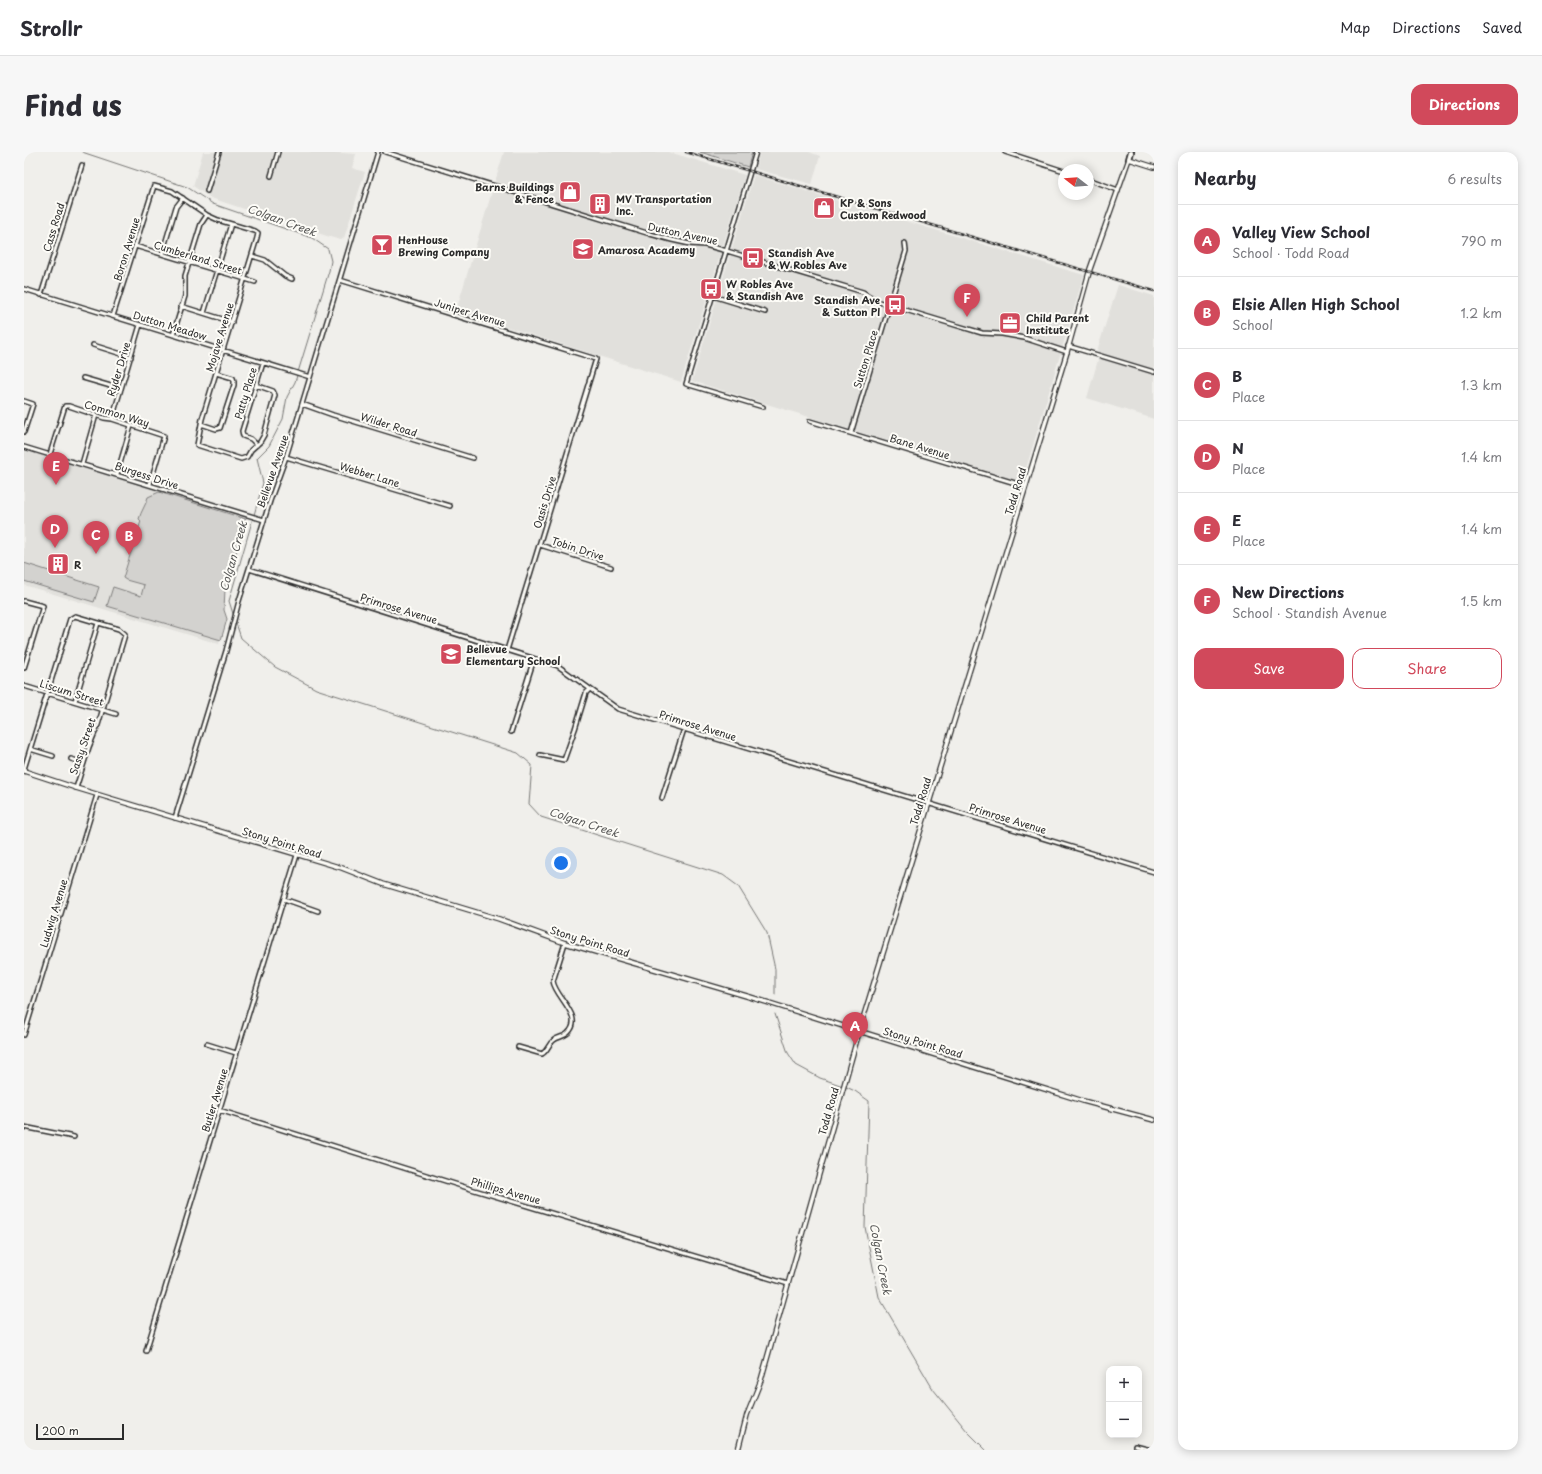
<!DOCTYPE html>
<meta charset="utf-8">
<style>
:root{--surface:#fff;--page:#f7f7f7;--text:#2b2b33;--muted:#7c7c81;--line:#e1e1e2;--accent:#d1495b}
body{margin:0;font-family:"Playpen Sans",sans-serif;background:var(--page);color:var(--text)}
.controls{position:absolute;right:12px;bottom:12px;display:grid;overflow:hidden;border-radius:8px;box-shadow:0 2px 10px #0003}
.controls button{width:36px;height:36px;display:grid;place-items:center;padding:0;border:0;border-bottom:1px solid var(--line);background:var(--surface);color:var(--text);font:20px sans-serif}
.compass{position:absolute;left:1034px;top:12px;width:36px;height:36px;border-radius:50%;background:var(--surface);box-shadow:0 2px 10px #0003;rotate:287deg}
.scale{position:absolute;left:12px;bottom:10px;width:88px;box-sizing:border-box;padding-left:4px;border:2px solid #2b2b2b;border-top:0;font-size:11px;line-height:14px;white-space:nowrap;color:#2b2b2b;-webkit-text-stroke:3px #fdfcf7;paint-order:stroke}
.you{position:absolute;left:537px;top:711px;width:14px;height:14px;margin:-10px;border:3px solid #fff;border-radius:50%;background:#1a73e8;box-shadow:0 0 0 6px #1a73e833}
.badge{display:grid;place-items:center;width:26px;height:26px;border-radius:50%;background:var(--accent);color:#fff;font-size:13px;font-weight:700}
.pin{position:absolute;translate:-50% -33px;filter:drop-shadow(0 1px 2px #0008)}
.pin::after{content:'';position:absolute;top:21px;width:14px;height:12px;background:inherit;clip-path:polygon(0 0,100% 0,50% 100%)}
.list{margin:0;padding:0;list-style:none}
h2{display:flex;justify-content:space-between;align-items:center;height:52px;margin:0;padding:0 16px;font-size:17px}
h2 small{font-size:13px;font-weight:400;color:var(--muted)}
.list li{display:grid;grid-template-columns:26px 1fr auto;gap:12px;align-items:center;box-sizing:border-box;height:72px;padding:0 16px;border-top:1px solid var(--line)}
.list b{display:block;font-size:15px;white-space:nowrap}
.list p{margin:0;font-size:13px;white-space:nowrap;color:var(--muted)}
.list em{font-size:13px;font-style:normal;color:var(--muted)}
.actions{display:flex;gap:8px;padding:12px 16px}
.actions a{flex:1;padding:9px 0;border:1px solid var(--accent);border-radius:12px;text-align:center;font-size:14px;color:var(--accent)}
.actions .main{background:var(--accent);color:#fff}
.map{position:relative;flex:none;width:1130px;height:1298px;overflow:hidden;border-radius:12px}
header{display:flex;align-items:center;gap:24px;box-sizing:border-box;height:56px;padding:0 20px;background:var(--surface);border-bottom:1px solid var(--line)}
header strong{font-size:19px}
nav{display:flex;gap:22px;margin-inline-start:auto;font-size:14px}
.intro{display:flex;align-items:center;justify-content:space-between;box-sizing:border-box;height:96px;padding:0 24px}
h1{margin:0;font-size:28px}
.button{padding:10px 18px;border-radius:12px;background:var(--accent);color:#fff;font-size:14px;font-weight:700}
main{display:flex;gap:24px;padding:0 24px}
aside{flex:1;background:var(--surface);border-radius:12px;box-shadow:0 2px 10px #0003}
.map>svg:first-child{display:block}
</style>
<header>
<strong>Strollr</strong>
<nav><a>Map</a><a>Directions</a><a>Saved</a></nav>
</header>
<div class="intro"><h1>Find us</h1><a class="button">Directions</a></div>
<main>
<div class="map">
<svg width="1130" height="1298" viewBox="0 0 1130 1298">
<rect width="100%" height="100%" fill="#f0efeb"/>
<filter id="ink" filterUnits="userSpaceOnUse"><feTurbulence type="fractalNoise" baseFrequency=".025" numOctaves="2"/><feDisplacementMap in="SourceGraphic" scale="8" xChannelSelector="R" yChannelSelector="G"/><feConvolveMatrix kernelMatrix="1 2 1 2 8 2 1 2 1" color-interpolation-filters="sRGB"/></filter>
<g filter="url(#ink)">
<path fill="#e1e0dc" d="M179,0H305L332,2L328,16L341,20L320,86L317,88L306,85L187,46L169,34Z
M480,0H645L721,23L657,230L432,159Z
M736,0H785L796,4L788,32L731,17Z
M730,23L1060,123L998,330L668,229Z
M1094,133L1130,144V267L1063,246L1076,201L1073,199Z
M0,299L8,300L222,365L201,437L200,458L203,467L195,492L0,433Z"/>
<path fill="#d3d2cf" stroke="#7f7e7d" d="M676,0H728L724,15Z
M135,340L222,367L201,437L200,458L203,467L197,488L83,454L89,435L117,444L120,433L102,428L99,426L111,387L109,385H112L117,369L115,367C117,359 122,353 124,345Z
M0,411L75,435L70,450L0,429Z"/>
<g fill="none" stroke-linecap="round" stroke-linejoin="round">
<path stroke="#777775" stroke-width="1" d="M58,0L163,35L189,52L288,86L304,97L307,109L305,119L271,230L263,245L259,267L245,294L233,306L239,331L230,363
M210,465L205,449L229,366
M211,468L217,486L251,515L292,537L494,601L508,613L505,652L517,665L699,723L714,734L743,781L751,817V842
M751,862L764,901L772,913L796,926L819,934
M822,935L831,939L845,949L841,1075L855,1145L909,1237L943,1279L962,1298"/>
<g stroke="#2b2b2b" stroke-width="6">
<path id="minor" d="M361,0L626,82L648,88L666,92L681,93L703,99L839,140L855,150L931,173L958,181L978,182L1000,186L1043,200
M732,0L662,232L739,255
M981,0L1040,19
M247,24L254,0
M1064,27L1094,38
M183,39L195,0
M111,94L231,130
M138,102L152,55L159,46
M228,104L241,108L261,124L268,127
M316,128L572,207L483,498
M0,137L286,225
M17,143L58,13
M689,144L741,160
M157,154L208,170
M180,161L207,72
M89,164L130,34L148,39L183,63L194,68L231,79L234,81L233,86L178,267L173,293L217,307L223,305L227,298L236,290L240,283L251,243L249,239L232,233
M149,183L161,144V124L177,72L183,63
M69,193L107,205
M1044,194L1130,220
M59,226L97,237
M0,249L9,252L0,280
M278,252L309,263L449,306
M88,267L116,173
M786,269L1001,334
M177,272L192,277L196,276L210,233V229L209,226L192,221
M827,281L882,99L881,91
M233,293L227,287L219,284L218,279L239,211
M0,295L240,368
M26,302L41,254H45L80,266L88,267L140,284L126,332
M262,305L426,354
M58,312L72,263
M93,322L107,274
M516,393L587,415
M225,417L534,514L594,557L1130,720
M0,449L19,454L0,516
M0,534L92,562
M51,549L74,471
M487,580L510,507
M6,597L29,604
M516,603L540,608L551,577L562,541L566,537
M47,607L60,611
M0,617L46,467L51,464L95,477L101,482L100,486L74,573L65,595L52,636
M638,646L660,577
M151,666L202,499L215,449L246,349L262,305L354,0
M260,747L294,759
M0,883L73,643
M183,892L212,901
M494,895L518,902C524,899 524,892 530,888C534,885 540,885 544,881C561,865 531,845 529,829L541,791
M195,958L447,1037L764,1132
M0,975L50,985
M122,1199L273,703
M1111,1294L1127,1298"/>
</g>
<g stroke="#2b2b2b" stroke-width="6">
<path id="major" d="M0,619L52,636L318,716L359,732L475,767L541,791L726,845L1059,949L1130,968
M714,1298L723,1263L737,1228L837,873L1043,200L1066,117L1105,7L1130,15"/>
</g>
<g stroke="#2b2b2b" stroke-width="8">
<path id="highway" d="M1105,7L1107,0"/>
</g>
<use href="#minor" stroke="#fdfcf7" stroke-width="3"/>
<use href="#major" stroke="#fdfcf7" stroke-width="3.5"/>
<use href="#highway" stroke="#fdfcf7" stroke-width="4.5"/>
<g stroke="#2b2b2b" stroke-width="2.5">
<path id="rail" d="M662,0L1130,139"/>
</g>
<use href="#rail" stroke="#fdfcf7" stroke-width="1" stroke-dasharray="3" stroke-linecap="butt"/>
</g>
</g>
<defs>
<g id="shop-square" transform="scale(1.15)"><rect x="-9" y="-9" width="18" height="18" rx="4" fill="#d1495b" stroke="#fdfcf7"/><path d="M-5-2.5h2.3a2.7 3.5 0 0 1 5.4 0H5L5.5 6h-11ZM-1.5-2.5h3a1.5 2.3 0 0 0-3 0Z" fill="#fff"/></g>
<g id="building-square" transform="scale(1.15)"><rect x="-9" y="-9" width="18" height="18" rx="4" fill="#d1495b" stroke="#fdfcf7"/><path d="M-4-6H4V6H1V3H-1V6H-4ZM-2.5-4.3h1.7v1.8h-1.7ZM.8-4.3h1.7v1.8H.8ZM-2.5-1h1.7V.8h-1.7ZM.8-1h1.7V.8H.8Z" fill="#fff"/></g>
<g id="bar-square" transform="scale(1.15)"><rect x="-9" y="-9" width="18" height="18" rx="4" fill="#d1495b" stroke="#fdfcf7"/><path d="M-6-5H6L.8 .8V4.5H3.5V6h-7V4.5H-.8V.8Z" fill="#fff"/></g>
<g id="school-square" transform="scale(1.15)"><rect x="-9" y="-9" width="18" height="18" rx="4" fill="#d1495b" stroke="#fdfcf7"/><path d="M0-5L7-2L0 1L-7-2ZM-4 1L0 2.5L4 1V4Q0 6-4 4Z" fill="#fff"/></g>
<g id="bus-square" transform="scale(1.15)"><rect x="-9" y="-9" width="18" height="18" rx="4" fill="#d1495b" stroke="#fdfcf7"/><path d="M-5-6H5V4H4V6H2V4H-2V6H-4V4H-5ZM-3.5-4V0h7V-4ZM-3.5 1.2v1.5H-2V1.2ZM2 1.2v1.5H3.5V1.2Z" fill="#fff"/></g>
<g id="office-square" transform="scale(1.15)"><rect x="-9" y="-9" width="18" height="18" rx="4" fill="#d1495b" stroke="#fdfcf7"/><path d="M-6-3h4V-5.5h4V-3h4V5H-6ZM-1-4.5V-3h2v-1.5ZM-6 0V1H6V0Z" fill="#fff"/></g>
</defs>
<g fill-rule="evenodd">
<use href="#shop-square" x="546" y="40"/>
<use href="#building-square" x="576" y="52"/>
<use href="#shop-square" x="800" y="56"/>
<use href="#bar-square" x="358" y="93"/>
<use href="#school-square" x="559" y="97"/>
<use href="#bus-square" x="729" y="106"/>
<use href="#bus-square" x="687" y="137"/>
<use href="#bus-square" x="871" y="153"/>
<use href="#office-square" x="986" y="171"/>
<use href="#building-square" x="34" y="412"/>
<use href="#school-square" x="427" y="502"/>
</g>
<g text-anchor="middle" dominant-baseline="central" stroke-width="4" stroke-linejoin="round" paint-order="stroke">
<g font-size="10" font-weight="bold" fill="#2b2b2b" stroke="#fdfcf7" text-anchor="start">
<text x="530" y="34" text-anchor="end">Barns Buildings<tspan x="530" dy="12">&amp; Fence</tspan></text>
<text x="592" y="46">MV Transportation<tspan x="592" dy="12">Inc.</tspan></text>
<text x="816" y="50">KP &amp; Sons<tspan x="816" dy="12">Custom Redwood</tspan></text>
<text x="374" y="87">HenHouse<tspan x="374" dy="12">Brewing Company</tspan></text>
<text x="574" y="97">Amarosa Academy</text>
<text x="744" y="100">Standish Ave<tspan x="744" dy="12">&amp; W Robles Ave</tspan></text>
<text x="702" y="131">W Robles Ave<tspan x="702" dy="12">&amp; Standish Ave</tspan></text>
<text x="856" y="147" text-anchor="end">Standish Ave<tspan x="856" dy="12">&amp; Sutton Pl</tspan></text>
<text x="1002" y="165">Child Parent<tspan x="1002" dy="12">Institute</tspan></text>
<text x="50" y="412">R</text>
<text x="442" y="496">Bellevue<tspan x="442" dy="12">Elementary School</tspan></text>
</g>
<g font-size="10" fill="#2b2b2b" stroke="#fdfcf7">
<text transform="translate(29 75) rotate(-73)">Cass Road</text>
<text transform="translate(659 81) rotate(12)">Dutton Avenue</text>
<text transform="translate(102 97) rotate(-73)">Boron Avenue</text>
<text transform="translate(174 105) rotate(17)">Cumberland Street</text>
<text transform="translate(446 160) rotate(17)">Juniper Avenue</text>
<text transform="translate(146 173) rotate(17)">Dutton Meadow</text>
<text transform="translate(195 185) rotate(-73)">Mojave Avenue</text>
<text transform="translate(841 207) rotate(-73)">Sutton Place</text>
<text transform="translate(94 217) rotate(-73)">Ryder Drive</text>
<text transform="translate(221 241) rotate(-73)">Patty Place</text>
<text transform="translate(93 261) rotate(17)">Common Way</text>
<text transform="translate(365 272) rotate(17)">Wilder Road</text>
<text transform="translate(896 294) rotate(17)">Bane Avenue</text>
<text transform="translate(248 319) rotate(-71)">Bellevue Avenue</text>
<text transform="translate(346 322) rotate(17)">Webber Lane</text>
<text transform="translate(123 323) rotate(18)">Burgess Drive</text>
<text transform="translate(991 339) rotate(-73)">Todd Road</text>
<text transform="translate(520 350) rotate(-73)">Oasis Drive</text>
<text transform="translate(554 396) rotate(18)">Tobin Drive</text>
<text transform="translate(375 456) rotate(17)">Primrose Avenue</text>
<text transform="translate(48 540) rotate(17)">Liscum Street</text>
<text transform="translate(674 573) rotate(17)">Primrose Avenue</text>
<text transform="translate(58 594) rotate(-71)">Sassy Street</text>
<text transform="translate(896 649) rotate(-73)">Todd Road</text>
<text transform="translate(984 666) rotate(17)">Primrose Avenue</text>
<text transform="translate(258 690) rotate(17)">Stony Point Road</text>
<text transform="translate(29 761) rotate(-73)">Ludwig Avenue</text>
<text transform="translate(566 789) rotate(17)">Stony Point Road</text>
<text transform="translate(899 890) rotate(17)">Stony Point Road</text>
<text transform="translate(190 948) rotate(-73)">Butler Avenue</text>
<text transform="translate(804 959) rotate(-74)">Todd Road</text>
<text transform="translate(482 1038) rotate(16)">Phillips Avenue</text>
</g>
<g font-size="11" font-style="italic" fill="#575756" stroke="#fdfcf7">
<text transform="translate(258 68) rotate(20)">Colgan Creek</text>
<text transform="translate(209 404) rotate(-74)">Colgan Creek</text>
<text transform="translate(560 670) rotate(18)">Colgan Creek</text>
<text transform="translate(857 1107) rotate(79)">Colgan Creek</text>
</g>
</g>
</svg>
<div class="controls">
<button>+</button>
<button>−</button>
</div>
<svg class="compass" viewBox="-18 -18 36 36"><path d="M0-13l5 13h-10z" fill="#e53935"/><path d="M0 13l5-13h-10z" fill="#7c7c81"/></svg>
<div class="scale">200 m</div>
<div class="you"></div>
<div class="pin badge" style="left:831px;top:893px">A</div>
<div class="pin badge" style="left:105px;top:403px">B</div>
<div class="pin badge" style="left:72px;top:402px">C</div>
<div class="pin badge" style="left:31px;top:396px">D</div>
<div class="pin badge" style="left:32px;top:333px">E</div>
<div class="pin badge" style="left:943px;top:165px">F</div>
</div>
<aside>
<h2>Nearby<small>6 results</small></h2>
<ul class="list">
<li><span class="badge">A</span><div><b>Valley View School</b><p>School · Todd Road</p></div><em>790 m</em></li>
<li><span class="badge">B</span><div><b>Elsie Allen High School</b><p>School</p></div><em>1.2 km</em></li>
<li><span class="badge">C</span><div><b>B</b><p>Place</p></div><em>1.3 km</em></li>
<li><span class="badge">D</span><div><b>N</b><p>Place</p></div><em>1.4 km</em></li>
<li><span class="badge">E</span><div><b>E</b><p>Place</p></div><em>1.4 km</em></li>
<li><span class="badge">F</span><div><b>New Directions</b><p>School · Standish Avenue</p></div><em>1.5 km</em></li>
</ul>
<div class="actions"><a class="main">Save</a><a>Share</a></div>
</aside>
</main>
